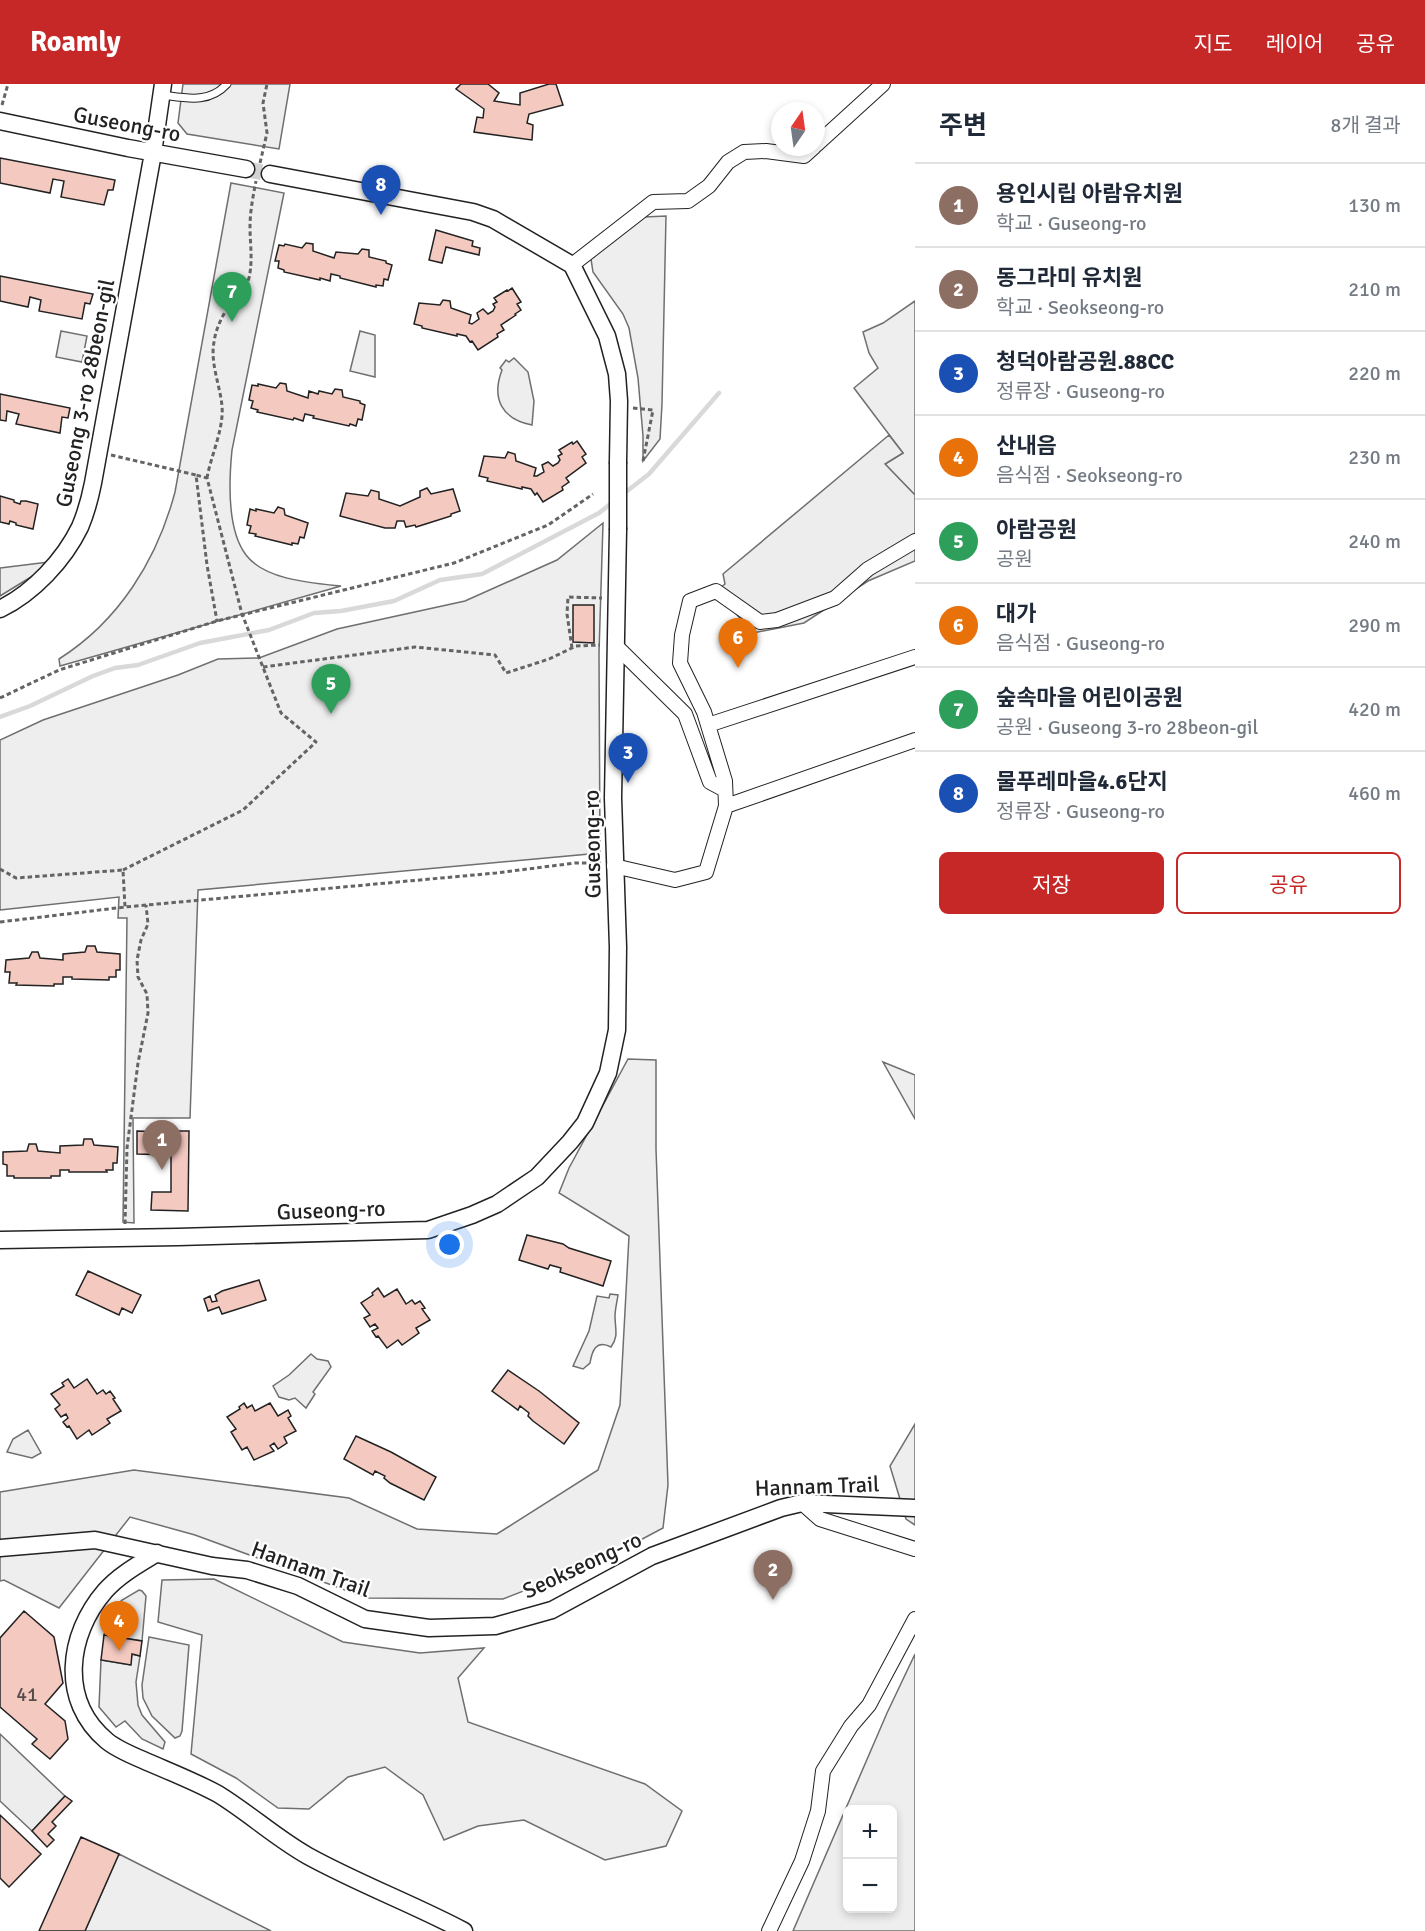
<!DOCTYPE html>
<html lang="ko">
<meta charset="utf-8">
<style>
:root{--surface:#fff;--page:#f2f2f3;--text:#1f2937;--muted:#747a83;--line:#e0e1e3;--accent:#c62828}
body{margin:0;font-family:Signika,"Noto Sans KR",sans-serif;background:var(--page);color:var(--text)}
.controls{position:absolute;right:18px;bottom:18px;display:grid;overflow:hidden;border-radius:9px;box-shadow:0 3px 9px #0003}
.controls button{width:54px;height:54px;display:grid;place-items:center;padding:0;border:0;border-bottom:2px solid var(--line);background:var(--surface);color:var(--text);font:30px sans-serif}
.compass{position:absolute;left:771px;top:18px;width:54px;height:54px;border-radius:50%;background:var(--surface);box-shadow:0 3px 9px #0003;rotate:13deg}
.you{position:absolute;left:450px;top:1161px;width:21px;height:21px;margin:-15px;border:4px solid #fff;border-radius:50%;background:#1a73e8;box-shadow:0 0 0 9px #1a73e833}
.badge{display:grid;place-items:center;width:39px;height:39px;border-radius:50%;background:var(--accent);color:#fff;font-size:20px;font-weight:700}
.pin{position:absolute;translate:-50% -50px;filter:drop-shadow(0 2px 3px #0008)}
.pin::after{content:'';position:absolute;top:32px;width:21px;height:18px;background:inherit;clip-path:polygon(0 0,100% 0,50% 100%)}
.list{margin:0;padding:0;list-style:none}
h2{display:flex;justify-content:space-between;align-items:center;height:78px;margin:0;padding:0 24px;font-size:26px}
h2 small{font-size:20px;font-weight:400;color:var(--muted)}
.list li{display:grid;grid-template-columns:39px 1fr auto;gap:18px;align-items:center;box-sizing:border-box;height:84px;padding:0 24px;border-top:2px solid var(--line)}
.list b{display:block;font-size:22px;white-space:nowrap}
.list p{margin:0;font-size:20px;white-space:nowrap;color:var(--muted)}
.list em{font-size:20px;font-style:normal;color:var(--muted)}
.actions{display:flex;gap:12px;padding:18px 24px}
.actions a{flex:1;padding:14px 0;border:2px solid var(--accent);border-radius:9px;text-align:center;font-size:21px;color:var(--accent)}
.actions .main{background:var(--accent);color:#fff}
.map{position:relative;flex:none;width:915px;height:1847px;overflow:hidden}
header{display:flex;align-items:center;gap:36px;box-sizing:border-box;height:84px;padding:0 30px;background:var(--accent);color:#fff}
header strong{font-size:28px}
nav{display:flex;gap:33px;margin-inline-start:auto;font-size:21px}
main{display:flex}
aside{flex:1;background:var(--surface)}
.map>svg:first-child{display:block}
</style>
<header>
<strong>Roamly</strong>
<nav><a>지도</a><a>레이어</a><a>공유</a></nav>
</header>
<main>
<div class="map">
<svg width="915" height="1847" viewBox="0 0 915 1847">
<rect width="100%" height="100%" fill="#fff"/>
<path fill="#eee" stroke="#6f6f6f" stroke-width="1.5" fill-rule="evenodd" d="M183,0H290L279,65L187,50L178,39Z
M231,99L284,109L232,366C229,396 227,446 246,471C265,496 312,499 341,502L60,582L59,575C119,537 157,476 175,408Z
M666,132L662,320L660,355L643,377V352L638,294L629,244L623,230L593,188L591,175L596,163L644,133Z
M915,217V411L885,380L903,369L854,304L878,284L869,269L863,248L883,239Z
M61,247L87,252L82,278L56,273Z
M360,247L375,251V293L350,287Z
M514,274L528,288L534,317L532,341C502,335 491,315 502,286L500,284L506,276L509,278Z
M603,439L599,569L600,769L198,806L190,1034H133L134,1139L123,1138L127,834H118L119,813L0,826V656L43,636L178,591L218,575L259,574L337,545L465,517L557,476Z
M628,975L656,976V1065L668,1401L663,1444L603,1476L503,1515L367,1514L195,1451L130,1433L59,1524L4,1496L0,1497V1408L134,1386L349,1414L417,1445L497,1450L598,1386L620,1321L629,1152L559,1109L569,1084Z
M883,978L915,991V1035Z
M610,1210L618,1211C617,1218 615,1226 615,1232C615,1245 619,1252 611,1263C596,1255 592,1267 590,1279L583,1285L573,1282L589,1247L597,1212L609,1214Z
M311,1270L317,1275L328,1277L331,1283L313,1308L315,1310L306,1324L295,1314L289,1316L279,1313L273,1302L289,1291Z
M915,1340V1441L906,1435L890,1382Z
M28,1346L41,1369L32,1374L7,1368L13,1355Z
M214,1495L343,1558L420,1569L484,1564L458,1594L468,1638L645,1700L682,1727L666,1762L605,1776L524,1736L478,1742L444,1756L423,1711L385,1683L348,1693L309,1725L278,1724L236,1694L191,1670L202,1551L158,1538L162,1496Z
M915,1570V1847H793L887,1629ZM848,1726H892V1824H848Z
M119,1770L271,1847H85Z"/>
<path fill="#ededed" stroke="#6f6f6f" stroke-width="1.5" d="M889,351L903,369L885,380L915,411V477L868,497L804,539L753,549L716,507L725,500L723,490Z
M57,477L0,512V484Z
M139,1506L142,1507L146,1512L142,1557L104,1551L107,1540L115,1523L122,1516Z
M149,1553L189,1561L182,1647L180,1652L175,1654L152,1632L143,1614L142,1601Z
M132,1570L140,1572L136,1598L138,1621L142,1631L165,1658L163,1665L142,1655L125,1637L116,1643L99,1623L101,1576L130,1581Z
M0,1650L65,1712L32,1747L0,1717Z"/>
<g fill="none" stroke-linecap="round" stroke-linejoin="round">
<path stroke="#d9d9d9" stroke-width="4.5" d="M622,411L649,390L719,309
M0,633L30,622L93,592L115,584L138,581L200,559L269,546L314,529L341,527L394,517L440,496L482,490L599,429L613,418"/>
</g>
<path fill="#f3c9c0" stroke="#222" stroke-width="1.5" d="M461,0H488L499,9L494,17L520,21V9L549,0H556L563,21L529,30L527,39L533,41L532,56L474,48L477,33L483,34L484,25L456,5Z
M0,74L115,96L113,106H108L104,121L61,113L64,97L53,95L50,109L0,99Z
M436,146L473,157L472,162L480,164L479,171L446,163L442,179L429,176Z
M306,159L313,160V167L334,174L336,168L358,170L362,165L369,166V173L386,177V179L392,181L388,196L384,195L383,202L376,201V203L340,194V192L331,190L330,197L320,194V196L284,188V186L278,184L279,177H275L279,161L284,162L285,160L302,164Z
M0,192L93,210L90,220L85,219L82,235L39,227L41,216L30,213L28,223L0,217Z
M512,204L521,218L517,220L521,226L515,230L516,231L501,241L504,246L497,250L498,253L478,266L472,257L470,258L466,252L457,250V252L422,244V242L414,240L419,219L440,221L443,216L450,217L451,224L471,231L469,239L472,240L479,235L477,229L483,225L488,230L493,227L495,223L493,220L497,218L494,214L507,206L508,207Z
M280,299L286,300L287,307L308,314L309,307L318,310L319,307L332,310L335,305L342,306L343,313L360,317V319L365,321L362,336L358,335L356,342L350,340L349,342L313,334L314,332L305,330L303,337L294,334L293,336L257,328L258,326L251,324L253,317L249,316L252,301L258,302V300L276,304Z
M0,310L70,324L68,334L62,333L60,349L16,340L19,330L7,327L6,337L0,336Z
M577,357L586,370L582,373L586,379L566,394L569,398L562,403L563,406L543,418L537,409L535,411L531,405L522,403V405L487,397L488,394L479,392L484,372L505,374L508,368L515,370L516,377L536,384L534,392H537L544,388L542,381L548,378L553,382L558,379L560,376L558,372L562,370L559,366L572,358L573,360Z
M427,404L431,410L453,405L460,427L451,430V432L416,443L415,441L406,443L404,437H397L395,444H385L340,432L346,409L368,412L371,406L379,408V415L400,422L420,413V407Z
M0,412L14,416V418L20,420L21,417H26L38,420L33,445L16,441V439L10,437L9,440L0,438Z
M278,423L284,425L285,431L308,439L304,454L300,453L298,460L292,459V461L255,452L256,450L249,449L251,442L247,441L250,425L256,427V425L274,429Z
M573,521H594V559L573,558Z
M87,862H95L97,868L120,870V886H116V893H109V896L72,895V893H63V900H54V902L16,901L17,899H9L10,888H5L6,876L29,874L32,868H38L40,874L63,876V870L85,868Z
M137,1047L163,1048V1054H176V1047H189L188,1127L151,1126L152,1108H171V1071L137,1070Z
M84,1055H92L94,1061L118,1063L117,1079H113V1086H106L107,1088H69V1086H60V1092H51V1094H14V1092H7V1081L3,1080V1068L27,1067L29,1060H36L38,1067L60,1069V1062L83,1061Z
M527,1151L563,1160L569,1164L611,1177L603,1202L560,1188L561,1184L550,1181L548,1185L519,1176Z
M88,1187L141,1211L132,1229L122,1224L119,1231L76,1211Z
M259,1196L266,1216L222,1230L219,1223L208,1227L204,1215L210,1212L212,1218L217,1217L215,1211L222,1207Z
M378,1204L384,1213L397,1205L406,1220L412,1216L415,1220L420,1217L425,1224L422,1225L430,1236L416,1244L419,1249L402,1261L398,1256L387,1264L378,1252L376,1253L372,1247L378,1244L375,1240L370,1243L364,1234L370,1231L361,1219L373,1211L372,1209Z
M508,1286L539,1307L579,1339L564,1360L533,1337L528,1332L529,1329L520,1322L518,1326L492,1307Z
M68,1295L74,1304L87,1295L97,1310L103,1306L106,1310L110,1307L115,1314L113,1315L121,1327L107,1335L110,1339L92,1351L89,1346L77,1355L69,1342L67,1343L63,1338L68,1334L66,1330L61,1333L55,1325L60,1321L51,1310L64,1302L62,1299Z
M244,1319L247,1324L252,1321L255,1327L270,1319L278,1332L288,1326L291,1332L288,1334L296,1347L284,1353L287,1359L278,1365L274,1359L270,1362L274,1367L254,1376L247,1363L242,1366L231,1348L236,1345L227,1333L240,1325L239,1323Z
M356,1352L391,1368L436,1393L424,1416L390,1399L384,1394L385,1392L375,1387L373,1391L344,1375Z
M24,1527L54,1553L63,1599L45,1620L65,1637L68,1655L50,1675L32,1660L37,1655L0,1623V1554Z
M104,1551L142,1557L140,1572L132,1570L131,1581L101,1576Z
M65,1712L72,1717L52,1738L56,1742L48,1750L54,1756L47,1763L32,1747Z
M0,1731L41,1770L9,1803L0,1794Z
M81,1753L119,1770L85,1847H39Z"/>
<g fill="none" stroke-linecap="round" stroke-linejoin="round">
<path stroke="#d3d3d3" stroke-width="16" stroke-dasharray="16 8" stroke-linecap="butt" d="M246,85L270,90"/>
<g stroke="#222" stroke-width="9">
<path id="service" d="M162,11C186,14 209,20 227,0"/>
</g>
<g stroke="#222" stroke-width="16">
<path id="minor" d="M816,61L883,0
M572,181L653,118L688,117L709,102L728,78L744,68L766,67L804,72L814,63
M615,561L685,630L710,698L725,706
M708,641L915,573
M726,722L915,656
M614,782L675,796L706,788L726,722L725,697L704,628L680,579L682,551L690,517L716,507L760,538L777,536L835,514L868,485L915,457
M802,1419L820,1435L915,1465
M769,1847L802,1777L818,1727L823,1687L851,1642L869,1621L915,1535"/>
</g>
<g stroke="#222" stroke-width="19">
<path id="tertiary" d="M0,37L128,64L246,85
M270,90L473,128L493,135L572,181L607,252L617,290L619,317L618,378
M0,525C33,509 64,476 80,443C86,429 90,414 93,399L153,69L163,0
M0,1156L178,1153L428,1146L472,1131L497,1120L537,1093L570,1058L585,1039L608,989L617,946L618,863L613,714L618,446
M0,1464L95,1456L212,1482L247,1486L298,1502L365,1535L429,1544L495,1542L552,1526L652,1472L781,1424L802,1419L915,1424
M157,1469C139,1480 119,1491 105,1507C67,1551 59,1617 107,1657C117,1665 131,1671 143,1676C168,1687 194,1697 218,1710C249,1729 276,1754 308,1772C359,1800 413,1820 464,1847"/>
</g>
<path stroke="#646464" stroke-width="3" stroke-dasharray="4.5 3" stroke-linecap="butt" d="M2,21L8,0
M260,79L267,49L263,19L267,0
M633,324L653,326L643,377
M111,371L196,391L207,481L217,537
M207,394C211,371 224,345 222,322C220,301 210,279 214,258C216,243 224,228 233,216C239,209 246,203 249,194C253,176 250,160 250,143C250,128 253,112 256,97
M572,564L567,530L568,513L602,514
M263,583L415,563L495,571L506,589L549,575L576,562L600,561
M0,614L59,586L217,537L454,479L548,441L593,410
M0,785L16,794L123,786L125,823
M123,786L243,726L316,658L281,629L242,530L207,394L196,391
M0,838L125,823L496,789L575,779H601
M125,1140L127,1064L138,979L148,929L147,910L138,893L137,876L141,856L148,840L146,821"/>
<use href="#service" stroke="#fff" stroke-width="7"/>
<use href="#minor" stroke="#fff" stroke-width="14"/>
<use href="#tertiary" stroke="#fff" stroke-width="16"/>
<g stroke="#222" stroke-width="19" stroke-linecap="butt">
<path id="tertiary-bridge" d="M618,446V378"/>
</g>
<use href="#tertiary-bridge" stroke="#fff" stroke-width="16"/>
</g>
<g text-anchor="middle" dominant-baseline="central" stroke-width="4.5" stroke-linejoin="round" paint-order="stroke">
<g font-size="20" fill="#564c4a">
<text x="27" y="1610">41</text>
</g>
<g font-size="22" fill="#222" stroke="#fff">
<text transform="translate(127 40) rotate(11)">Guseong-ro</text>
<text transform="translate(85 309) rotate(-79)">Guseong 3-ro 28beon-gil</text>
<text transform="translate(592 760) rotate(-91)">Guseong-ro</text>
<text transform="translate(331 1126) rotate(-2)">Guseong-ro</text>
<text transform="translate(817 1402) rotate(-2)">Hannam Trail</text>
<text transform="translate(582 1481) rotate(-25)">Seokseong-ro</text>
<text transform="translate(311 1485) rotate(20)">Hannam Trail</text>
</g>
</g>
</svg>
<div class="controls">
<button>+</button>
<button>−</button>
</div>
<svg class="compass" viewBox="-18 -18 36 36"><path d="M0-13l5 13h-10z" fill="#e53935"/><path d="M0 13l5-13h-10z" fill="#747a83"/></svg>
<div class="you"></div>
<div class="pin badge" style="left:162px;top:1086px;background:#8d6e63">1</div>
<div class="pin badge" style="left:773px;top:1516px;background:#8d6e63">2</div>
<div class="pin badge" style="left:628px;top:699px;background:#1a4fb4">3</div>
<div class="pin badge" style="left:119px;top:1567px;background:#e8710a">4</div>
<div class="pin badge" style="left:331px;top:630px;background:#2e9e5b">5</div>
<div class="pin badge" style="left:738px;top:584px;background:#e8710a">6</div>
<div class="pin badge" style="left:232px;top:238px;background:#2e9e5b">7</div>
<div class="pin badge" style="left:381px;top:131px;background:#1a4fb4">8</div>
</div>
<aside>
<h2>주변<small>8개 결과</small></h2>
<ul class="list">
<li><span class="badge" style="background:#8d6e63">1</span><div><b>용인시립 아람유치원</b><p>학교 · Guseong-ro</p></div><em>130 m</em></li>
<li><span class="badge" style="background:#8d6e63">2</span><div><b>동그라미 유치원</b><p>학교 · Seokseong-ro</p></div><em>210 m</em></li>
<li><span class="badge" style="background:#1a4fb4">3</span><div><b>청덕아람공원.88CC</b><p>정류장 · Guseong-ro</p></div><em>220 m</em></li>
<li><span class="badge" style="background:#e8710a">4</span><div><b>산내음</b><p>음식점 · Seokseong-ro</p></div><em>230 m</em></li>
<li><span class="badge" style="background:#2e9e5b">5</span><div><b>아람공원</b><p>공원</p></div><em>240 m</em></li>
<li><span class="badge" style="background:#e8710a">6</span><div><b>대가</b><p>음식점 · Guseong-ro</p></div><em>290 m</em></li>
<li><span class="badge" style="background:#2e9e5b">7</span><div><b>숲속마을 어린이공원</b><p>공원 · Guseong 3-ro 28beon-gil</p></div><em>420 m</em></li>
<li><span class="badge" style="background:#1a4fb4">8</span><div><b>물푸레마을4.6단지</b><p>정류장 · Guseong-ro</p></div><em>460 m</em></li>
</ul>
<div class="actions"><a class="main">저장</a><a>공유</a></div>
</aside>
</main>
